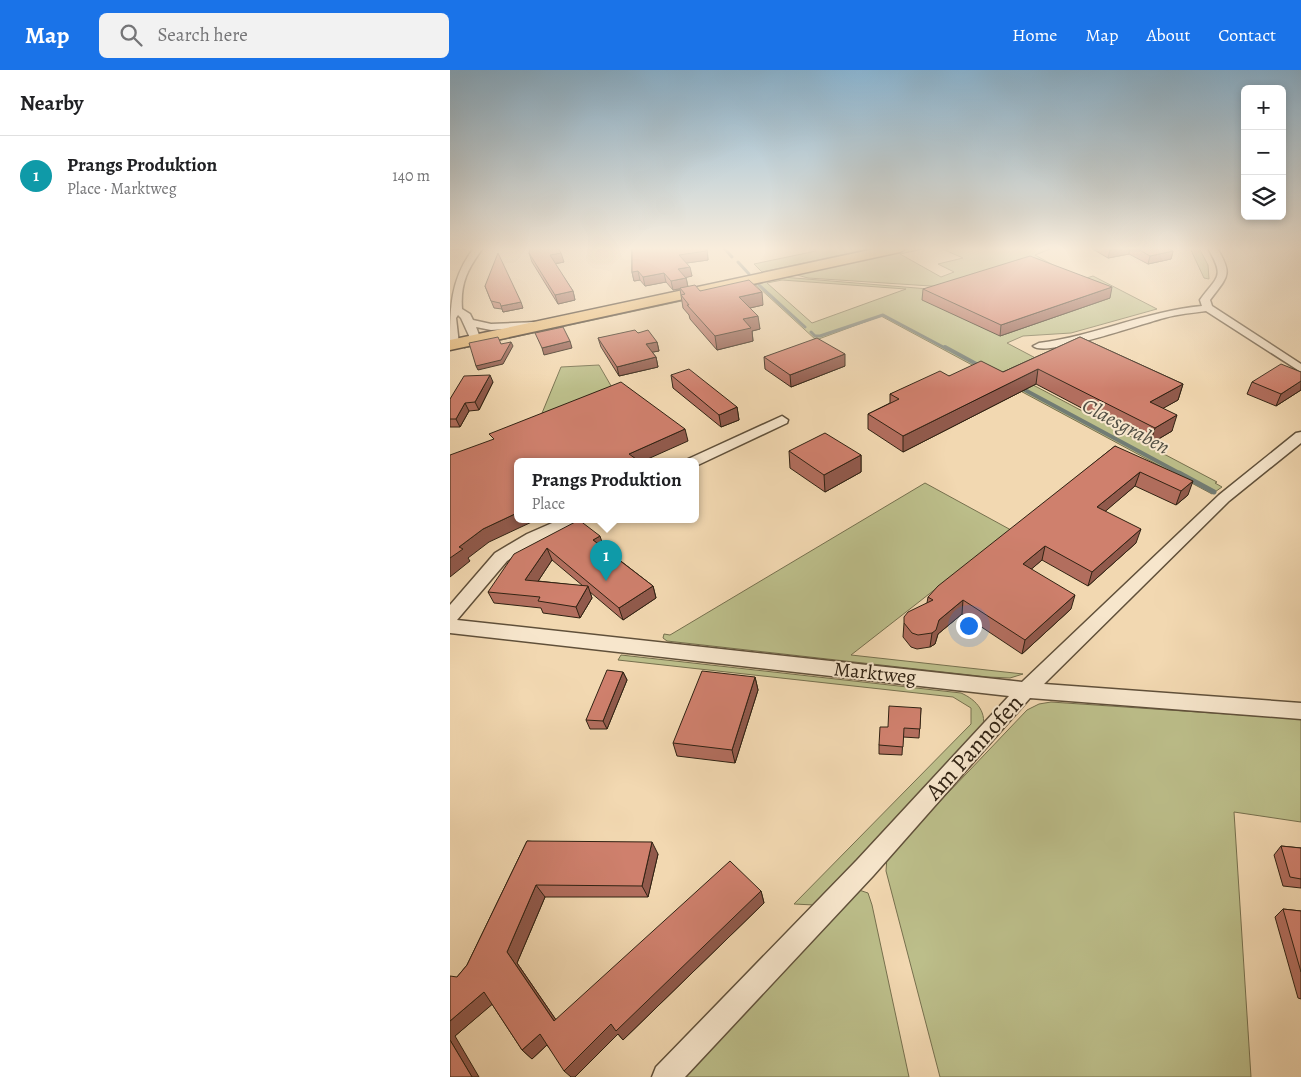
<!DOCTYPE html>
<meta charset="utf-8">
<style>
:root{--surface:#fff;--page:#f2f2f2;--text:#202124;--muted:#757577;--line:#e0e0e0;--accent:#1a73e8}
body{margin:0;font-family:Alegreya,serif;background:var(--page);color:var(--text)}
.controls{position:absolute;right:15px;top:15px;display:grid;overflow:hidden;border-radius:8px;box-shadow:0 2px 8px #0003}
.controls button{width:45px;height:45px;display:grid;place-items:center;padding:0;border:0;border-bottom:1px solid var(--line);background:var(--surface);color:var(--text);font:25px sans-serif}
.you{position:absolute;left:518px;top:555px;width:18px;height:18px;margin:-12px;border:4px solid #fff;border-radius:50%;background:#1a73e8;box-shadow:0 0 0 8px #1a73e833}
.badge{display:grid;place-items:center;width:32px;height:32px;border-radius:50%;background:var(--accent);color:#fff;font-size:16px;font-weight:700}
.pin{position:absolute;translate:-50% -41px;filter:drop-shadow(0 1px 2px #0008)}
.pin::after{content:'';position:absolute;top:26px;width:18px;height:15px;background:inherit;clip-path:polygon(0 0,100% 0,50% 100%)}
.popup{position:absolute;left:64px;top:388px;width:185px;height:65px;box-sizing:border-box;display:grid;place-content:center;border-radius:8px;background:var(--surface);filter:drop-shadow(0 1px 4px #0005);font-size:16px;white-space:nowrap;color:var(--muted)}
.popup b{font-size:19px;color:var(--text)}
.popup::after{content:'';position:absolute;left:50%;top:100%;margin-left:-10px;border:10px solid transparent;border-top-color:var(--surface)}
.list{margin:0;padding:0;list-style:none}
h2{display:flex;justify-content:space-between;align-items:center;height:65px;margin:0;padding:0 20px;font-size:21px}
h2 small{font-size:16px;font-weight:400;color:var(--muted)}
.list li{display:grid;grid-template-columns:32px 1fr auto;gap:15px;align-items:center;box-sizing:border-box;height:80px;padding:0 20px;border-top:1px solid var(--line)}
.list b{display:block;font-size:19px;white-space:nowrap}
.list p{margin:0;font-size:16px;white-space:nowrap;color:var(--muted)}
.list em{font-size:16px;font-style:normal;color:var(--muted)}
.icon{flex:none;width:28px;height:28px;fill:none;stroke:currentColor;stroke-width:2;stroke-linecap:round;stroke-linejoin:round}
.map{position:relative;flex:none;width:851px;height:1007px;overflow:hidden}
header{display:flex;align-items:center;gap:30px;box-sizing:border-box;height:70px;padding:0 25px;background:var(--accent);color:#fff}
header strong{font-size:24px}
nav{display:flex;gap:28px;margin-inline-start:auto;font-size:18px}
.search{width:350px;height:45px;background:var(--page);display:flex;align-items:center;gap:12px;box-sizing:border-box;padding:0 18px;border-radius:8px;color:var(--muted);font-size:19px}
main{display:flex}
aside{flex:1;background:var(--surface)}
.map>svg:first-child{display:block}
</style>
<header>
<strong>Map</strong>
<div class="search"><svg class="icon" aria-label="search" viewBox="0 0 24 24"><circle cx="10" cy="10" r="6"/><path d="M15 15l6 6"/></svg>Search here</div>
<nav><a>Home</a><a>Map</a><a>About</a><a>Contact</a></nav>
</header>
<main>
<aside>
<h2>Nearby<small></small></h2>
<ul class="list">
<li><span class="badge" style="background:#0f9aa8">1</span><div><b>Prangs Produktion</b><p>Place · Marktweg</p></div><em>140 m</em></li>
</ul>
</aside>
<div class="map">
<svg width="851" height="1007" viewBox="0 0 851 1007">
<rect width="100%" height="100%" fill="#f2d8b1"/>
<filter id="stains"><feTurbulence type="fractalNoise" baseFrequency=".004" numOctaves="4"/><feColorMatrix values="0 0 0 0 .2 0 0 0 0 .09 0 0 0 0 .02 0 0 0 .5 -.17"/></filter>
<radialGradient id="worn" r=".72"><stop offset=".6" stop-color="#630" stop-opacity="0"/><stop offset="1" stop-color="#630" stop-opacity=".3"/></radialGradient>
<path fill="#bcbe8a" stroke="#76704e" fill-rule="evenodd" d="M362,178H423L312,202L304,194L366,181Z
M462,178H477L450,184L491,207L504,202L488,194L513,188L490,178H603L585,185L630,210L643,206L707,239L621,263L573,266L557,273L595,293L566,306L767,412L765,413L772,417L762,424L431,246L366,270L306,215L14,278L332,207L491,220L496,217L358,208L347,205L353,201ZM332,210L456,219L362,253L317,213Z
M740,178H749L758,195L759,209L754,208Z
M149,295L164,321L90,348L111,297Z
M475,413L561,460L401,585L573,604L560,608L538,607L217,571L213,568L214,564L220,565Z
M171,585L511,623C527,630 538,643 532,661L364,835L344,834L521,654V638L503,627L168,590Z
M601,632L851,649V752L784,742L801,1007H490L436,801L437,787L577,640L589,634Z
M409,820L418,823L422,835L459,1007H230Z"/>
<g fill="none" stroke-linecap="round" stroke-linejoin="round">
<path stroke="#727c74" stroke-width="3" d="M274,178L282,187
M288,192L299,204
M309,215L355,257
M361,262L365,266H370L433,245L497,279"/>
<path stroke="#727c74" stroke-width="4" d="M495,277L530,296
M573,319L731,404"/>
<path stroke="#727c74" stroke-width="5" d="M729,403L764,422"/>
<g stroke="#60503a" stroke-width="3">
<path id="minor" d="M24,178H33C18,198 10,213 12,239L20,244L23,250L41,254L85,252L89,253V257L41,260L26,257L31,270L26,273L21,270L11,248L8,245L6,248L9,274L7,276L0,277C0,239 0,209 24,178Z
M758,178H767C783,205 778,206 760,230L762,236L851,294V302L756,241C742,243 728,244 714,248C694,253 595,288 583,276L589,273C645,266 696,241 752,236L750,230C768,205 775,208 758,178Z
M332,346L338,350L337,353L248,395L245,396V392H236L238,389Z
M851,362V373L779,431L594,614L851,633V649L580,628L423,806L235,1007H202L206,997L407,790L559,626L0,563V535L45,483L77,464L109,450H129L126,453L87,472L57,491L7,550L572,612L769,425L846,363Z"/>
</g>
<g stroke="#302213" stroke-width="3">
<path id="primary" d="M429,178H457L450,182L0,280V270Z"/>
</g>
<use href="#minor" fill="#f7e6cc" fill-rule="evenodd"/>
<use href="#primary" fill="#e9bc78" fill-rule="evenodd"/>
</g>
<path fill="#b26e5e" stroke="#302213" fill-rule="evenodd" d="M0,178H17L16,179L0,180Z
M182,178H257L258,190L236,193L242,206L236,207L238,217L250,221L313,235L300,238L310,259L302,261L303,271L267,280L240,249L239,245L233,238L230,219L223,220L216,212L195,216L190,210L184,211L182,202Z
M641,178H718L723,181L721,189L698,194L679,184L658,188Z
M79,183L114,192L105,194L123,221L125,230L108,234L82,192Z
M35,216L73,238L53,242L52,239L44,238Z
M473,219L660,228L550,266L472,230Z
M188,263L207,272L209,281L202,282L206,287L208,297L169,306L151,277L148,268Z
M630,267L733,314L728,330L713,338L722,361L700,374L586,314L453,382L418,359V344L440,333V324L499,306L553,302Z
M314,287L395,296L341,317L315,299Z
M851,302V320L826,336L797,324L802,312Z
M221,305L287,337L289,350L271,357L223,318Z
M43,312L29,340L19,341L10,357H0V329Z
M665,376L738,425L726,435L685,416L655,441L686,473L638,516L592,490L581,499L621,539L572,584L512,544L488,564L485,574L480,577L467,579L461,577L453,567L454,553L477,533L478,527Z
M339,381L411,385V402L375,422L340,398Z
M129,450L154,478L203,516L206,528L173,550L140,522L142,528L130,548L93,543L91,538L44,533L38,522ZM102,490L133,516L88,511Z
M173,602L177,610L157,659H140L136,650Z
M305,607L308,620L285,693L227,686L223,673Z
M471,638L469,668L453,667L452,685L429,684V675L438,657Z
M77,771L208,784L198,827H95L67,893L106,950L311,821L314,833L173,970L168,964L125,1007H121L97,975L82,989L72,980L42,934L5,966L0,1007L7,907L17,895Z
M831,776L851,778V818L833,816L824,785Z
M833,839L851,841V929L848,928L825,847Z"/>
<path fill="#915a4c" stroke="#302213" d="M257,178L258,190L230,194L229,185Z
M667,178H680L679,184L658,188L660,180Z
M723,181L721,189L698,194L700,186Z
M111,183L114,192L102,194L100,185Z
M240,197L242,206L230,209L228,199Z
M188,201L190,210L184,211L182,202Z
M214,203L216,212L195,216L193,207Z
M236,208L238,217L223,220L221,211Z
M662,217L660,228L550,266L551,255Z
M123,221L125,230L108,234L105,225Z
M312,222L313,235L291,240L289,227Z
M71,232L73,238L53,242L51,236Z
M308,246L310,259L302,261L303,271L267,280L265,266L293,249Z
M120,271L122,278L94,285L92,278Z
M61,272L63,276L53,294L28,300L26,296Z
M207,272L209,281L198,283L196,274Z
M395,284V296L341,317L340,305Z
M206,287L208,297L169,306L167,297Z
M588,299L586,314L453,382V366Z
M40,305L43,312L29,340L25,332Z
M851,311V320L826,336L831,324Z
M733,314L728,330L696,348L700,332Z
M15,333L19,341L10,357L6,349Z
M287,337L289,350L271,357L269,345Z
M727,345L722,361L700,374L705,358Z
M235,359L238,371L191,392H180L179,384Z
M411,385V402L375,422L374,405Z
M690,402L685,416L644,451L647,437Z
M743,411L738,425L726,435L731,421Z
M67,443V450H86L39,472L18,488L20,491L0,507V488L9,477L33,459Z
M691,459L686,473L638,516L642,502Z
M150,466L154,478L143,470Z
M595,476L592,490L570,509L573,494Z
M97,478L102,490L81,522L75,510Z
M138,516L142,528L130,548L126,537Z
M203,516L206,528L173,550L169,538Z
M625,525L621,539L572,584L575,570Z
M513,530L512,544L488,564L485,574L480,577L482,563L489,550Z
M173,602L177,610L157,659L153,651Z
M305,607L308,620L285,693L282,680Z
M202,772L208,784L198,827L192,816Z
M86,815L95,827L67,893L113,960L104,951L57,882Z
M311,821L314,833L173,970L168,964L125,1007H121L114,1001L161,954Z
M34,922L45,932L5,966L29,1007H22L0,970V951Z
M90,964L99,973L82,989L72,980Z"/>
<path fill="#cf806d" stroke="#302213" d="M80,178H108L111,183L100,185L123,221L105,225L79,183Z
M182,178H256V181L229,185L240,197L228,199L236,208L221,211L214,203L193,207L188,201L182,202Z
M686,178H718L723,181L700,186Z
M48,183L71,232L51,236L50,233L41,231L35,216Z
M580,186L662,217L551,255L473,219Z
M299,210L312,222L289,227L308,246L293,249L301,258L265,266L237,235H239L231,225L235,224L230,218L245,215L250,221Z
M113,257L120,271L92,278L85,263Z
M185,260L188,263L198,260L207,272L196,274L206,287L167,297L148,268Z
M48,267L51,274L61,272L51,290L26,296L19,273Z
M630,267L733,314L700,332L727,345L705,358L588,299L453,366L418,344L449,329L440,324L490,301L499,306L531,291L553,302Z
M367,268L395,284L340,305L314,287Z
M831,294L851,302V311L831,324L802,312Z
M239,299L287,337L269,345L221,305Z
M40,305L25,332L15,333L6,349H0V329L14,306Z
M171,312L235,359L179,384L186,389L180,392H67V443L33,459L9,477L13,479L0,488V385L44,369L39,364Z
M375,363L411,385L374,405L339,381Z
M665,376L743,411L731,421L690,402L647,437L691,459L642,502L595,476L573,494L625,525L575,570L513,530L489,550L486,560L482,563L468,565L462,563L454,553V547L458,542L483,530L478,527L488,516Z
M129,450L150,466L143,470L203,516L169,538L97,478L75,510L138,516L126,537L88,531L90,527L38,522L64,484Z
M157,600L173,602L153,651L136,650Z
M252,601L305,607L282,680L223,673Z
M439,636L471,638L470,659L454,658L453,677L429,675L430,657H438Z
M77,771L202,772L192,816L86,815L57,882L104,951L280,791L311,821L166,961L161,954L114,1001L90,964L72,980L34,922L0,951V906L7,907L17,895Z
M831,776L851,778V809L840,807Z
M833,839L851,841V902Z
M0,970L22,1007H0Z"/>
<linearGradient id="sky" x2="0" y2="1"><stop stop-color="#8ab6d4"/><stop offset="0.56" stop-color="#f9eddc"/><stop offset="1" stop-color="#f9eddc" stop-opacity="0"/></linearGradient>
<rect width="851" height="319" fill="url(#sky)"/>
<g text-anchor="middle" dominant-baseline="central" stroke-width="4" stroke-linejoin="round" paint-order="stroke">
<g font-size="20" fill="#302213" stroke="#f7e6cc">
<text transform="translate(425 603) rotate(6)">Marktweg</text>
</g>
<g font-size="21" font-style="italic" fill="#514f44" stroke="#f7e6cc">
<text transform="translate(676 356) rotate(28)">Claesgraben</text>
</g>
<g font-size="24" fill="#302213" stroke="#f7e6cc">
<text transform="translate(524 677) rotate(-48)">Am Pannofen</text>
</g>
</g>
<rect width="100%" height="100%" filter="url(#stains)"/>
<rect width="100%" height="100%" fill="url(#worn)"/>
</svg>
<div class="controls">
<button>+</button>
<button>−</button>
<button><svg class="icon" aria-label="layers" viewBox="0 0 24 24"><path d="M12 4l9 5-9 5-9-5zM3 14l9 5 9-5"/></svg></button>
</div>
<div class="you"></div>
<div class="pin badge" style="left:156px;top:511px;background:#0f9aa8">1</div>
<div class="popup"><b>Prangs Produktion</b>Place</div>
</div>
</main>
